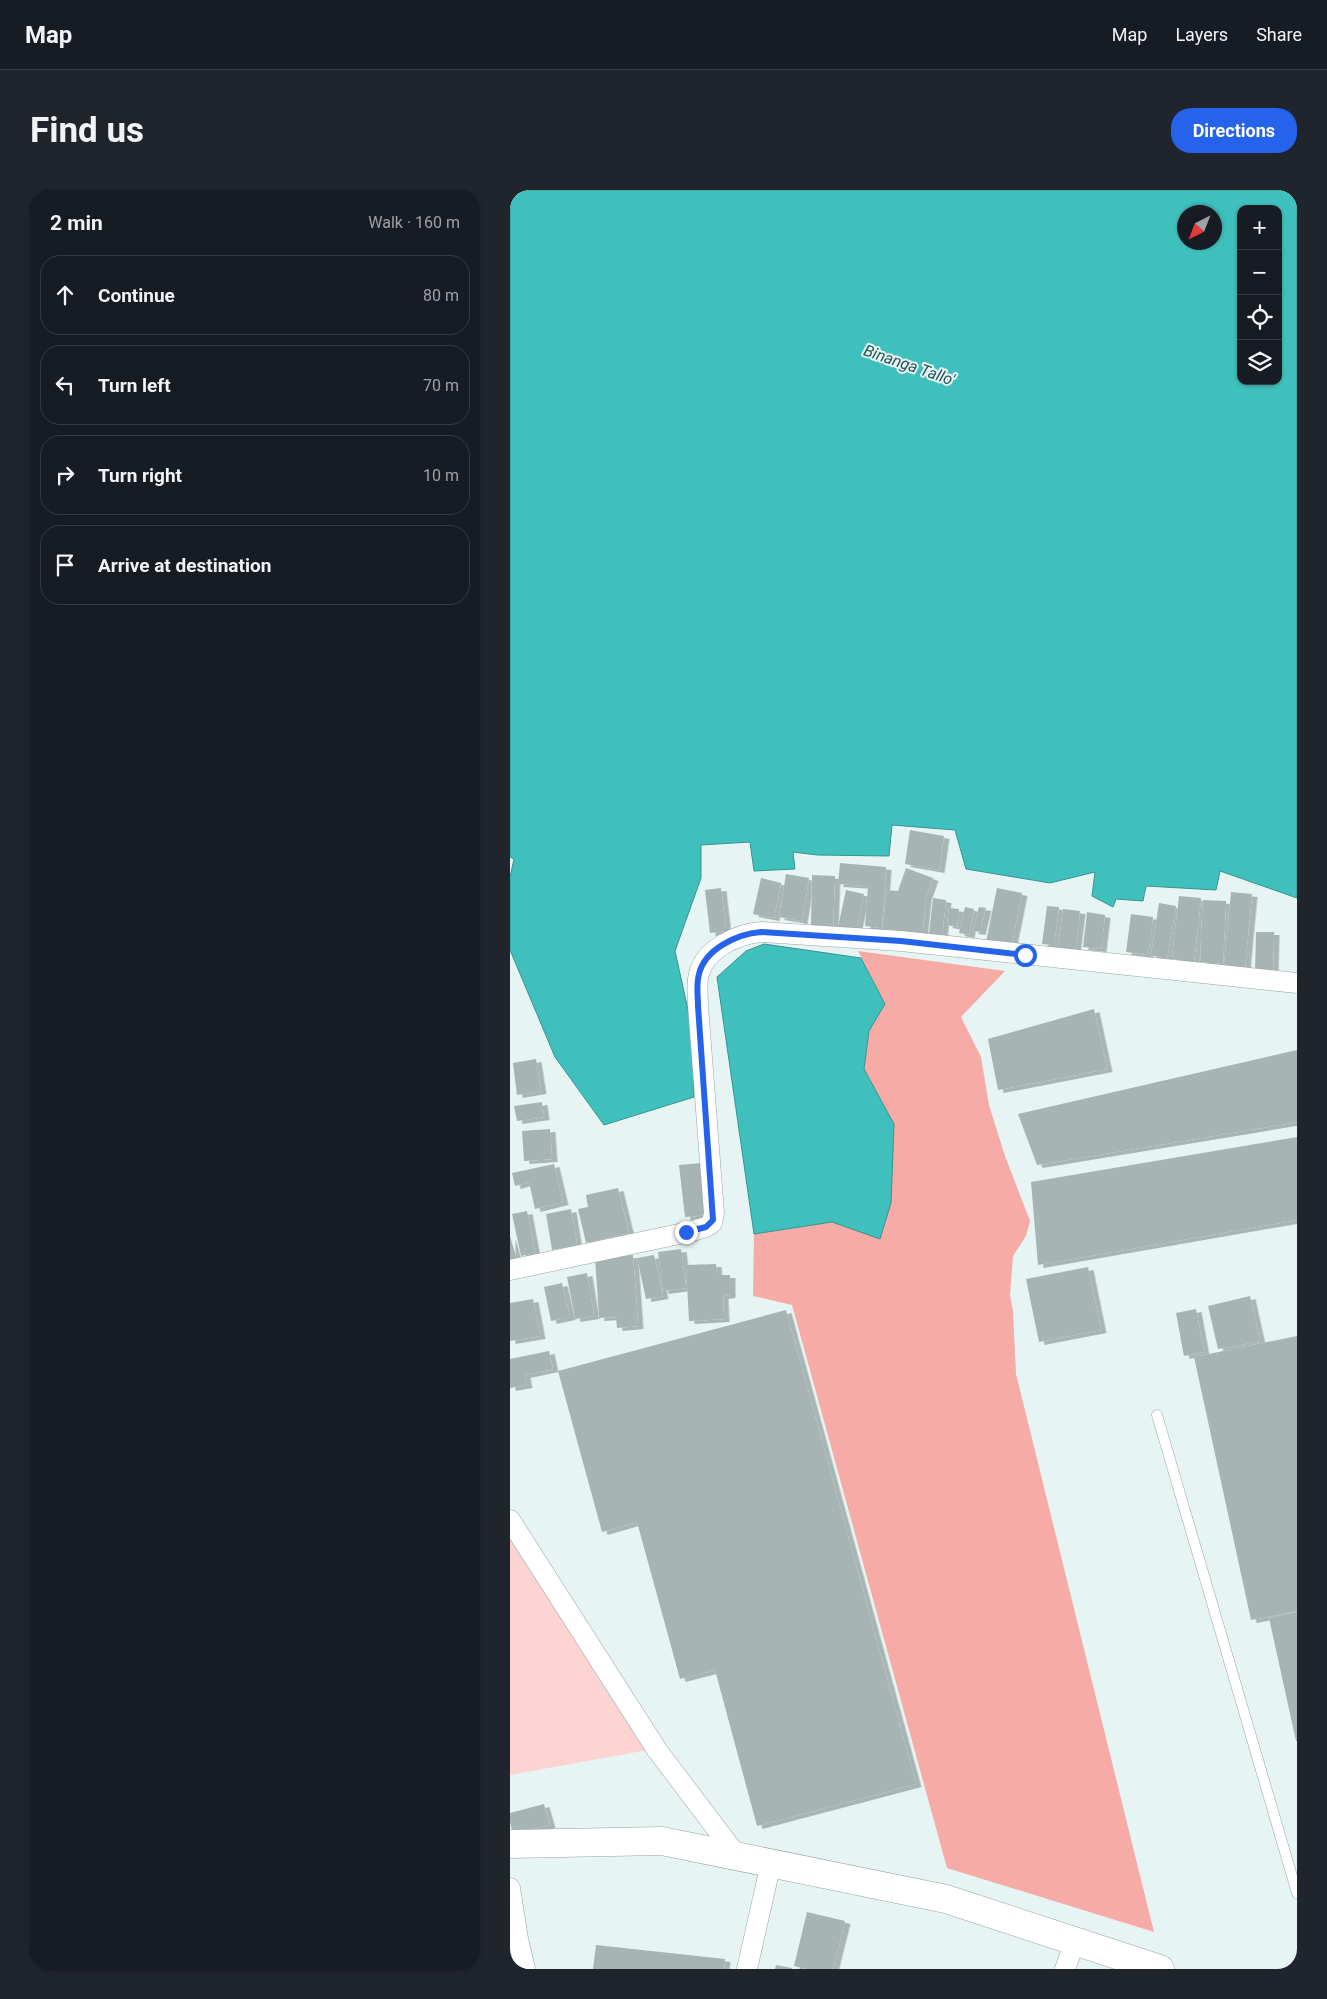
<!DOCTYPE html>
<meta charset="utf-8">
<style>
:root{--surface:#171b24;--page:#20242c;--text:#f1f3f6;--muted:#9ea1a6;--line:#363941;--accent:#2563eb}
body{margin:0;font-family:Roboto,sans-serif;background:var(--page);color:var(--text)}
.controls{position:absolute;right:15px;top:15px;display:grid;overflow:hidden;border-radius:10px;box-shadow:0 1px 4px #0004}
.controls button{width:45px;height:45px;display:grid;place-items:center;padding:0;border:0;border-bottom:1px solid var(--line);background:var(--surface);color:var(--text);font:25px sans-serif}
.compass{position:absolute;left:667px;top:15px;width:45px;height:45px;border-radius:50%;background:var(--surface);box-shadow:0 1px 4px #0004;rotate:222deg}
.stop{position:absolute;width:15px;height:15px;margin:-11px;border:4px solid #2563eb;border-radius:50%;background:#fff}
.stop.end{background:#2563eb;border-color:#fff;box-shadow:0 1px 5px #0008}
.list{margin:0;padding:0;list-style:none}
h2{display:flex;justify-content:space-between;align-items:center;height:65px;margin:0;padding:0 20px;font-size:21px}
h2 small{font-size:16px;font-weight:400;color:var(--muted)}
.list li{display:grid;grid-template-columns:32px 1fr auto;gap:15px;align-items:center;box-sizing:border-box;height:80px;margin:0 10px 10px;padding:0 10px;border:1px solid var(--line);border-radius:20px}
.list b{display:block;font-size:19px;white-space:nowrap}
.list em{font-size:16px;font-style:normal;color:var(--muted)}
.icon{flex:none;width:28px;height:28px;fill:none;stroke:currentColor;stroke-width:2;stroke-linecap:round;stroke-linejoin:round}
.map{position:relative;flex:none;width:787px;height:1779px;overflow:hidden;border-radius:20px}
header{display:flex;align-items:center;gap:30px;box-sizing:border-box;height:70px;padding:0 25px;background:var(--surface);border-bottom:1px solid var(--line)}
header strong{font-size:24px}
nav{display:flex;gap:28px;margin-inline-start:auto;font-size:18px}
.intro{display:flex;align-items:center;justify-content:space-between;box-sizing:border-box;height:120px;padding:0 30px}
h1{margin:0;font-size:35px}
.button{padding:12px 22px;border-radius:20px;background:var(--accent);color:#fff;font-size:18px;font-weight:700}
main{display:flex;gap:30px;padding:0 30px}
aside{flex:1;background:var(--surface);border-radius:20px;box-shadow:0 1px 4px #0004}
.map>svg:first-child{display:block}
</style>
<header>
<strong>Map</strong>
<nav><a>Map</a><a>Layers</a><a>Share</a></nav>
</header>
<div class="intro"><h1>Find us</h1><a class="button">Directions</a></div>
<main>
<aside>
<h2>2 min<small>Walk · 160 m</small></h2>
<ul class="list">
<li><svg class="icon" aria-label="ahead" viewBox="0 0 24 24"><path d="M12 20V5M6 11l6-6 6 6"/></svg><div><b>Continue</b></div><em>80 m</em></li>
<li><svg class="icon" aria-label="left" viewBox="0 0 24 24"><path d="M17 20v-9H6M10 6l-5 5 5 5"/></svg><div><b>Turn left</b></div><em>70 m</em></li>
<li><svg class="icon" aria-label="right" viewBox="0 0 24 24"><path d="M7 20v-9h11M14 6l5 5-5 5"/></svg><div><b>Turn right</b></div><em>10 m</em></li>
<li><svg class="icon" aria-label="arrive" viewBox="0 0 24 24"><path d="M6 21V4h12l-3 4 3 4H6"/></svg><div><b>Arrive at destination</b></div></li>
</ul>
</aside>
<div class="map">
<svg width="787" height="1779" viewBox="0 0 787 1779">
<defs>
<filter id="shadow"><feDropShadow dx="5.5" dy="3" stdDeviation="0" flood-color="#0004"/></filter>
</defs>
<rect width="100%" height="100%" fill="#e6f5f4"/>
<path fill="#fcd5d2" d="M0,1337L138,1560L0,1585Z"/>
<path fill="#f6aba7" d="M348,761L495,781L451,827L471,867L479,915L495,966L520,1031L516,1046L503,1066L500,1105L503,1121L506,1184L644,1742L437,1678L282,1115L243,1106L244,1044L322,1032L370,1048L384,934L354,879L359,841L375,814Z"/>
<path fill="#40c0bc" stroke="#389390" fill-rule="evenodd" d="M0,0H787V708L710,681L706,700L636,696L633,711L606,709L603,717L582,706L585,682L540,693L456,679L445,640L382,635L379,666L307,665L283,662L285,679L244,681L240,652L191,655V688L165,761L182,838L184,907L94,935L45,867L0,760V687L4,669L0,667ZM731,19H768V191H731ZM674,22H704V52H674Z
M254,754L351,768L375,814L359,841L354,879L384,934L381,1013L370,1049L322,1032L244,1044L207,787L236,761Z"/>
<path fill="#a6b4b3" filter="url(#shadow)" d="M400,640L434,646L429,680L395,674Z
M330,673L376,677L372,738L355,736L358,696L328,694Z
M396,678L423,688L416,708L412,748L372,743L377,700L388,701Z
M276,684L299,688L292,731L269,727Z
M302,685L325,686L323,736L301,735Z
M251,688L271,693L264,728L243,724Z
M211,698L216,741L200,743L195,700Z
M487,698L512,703L501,758L476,752Z
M336,700L354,704L346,741L328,737Z
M721,702L742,704L735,778L714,776Z
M669,706L691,708L684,772L662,769Z
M423,708L436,710L432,746L419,744Z
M693,710L716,711L713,774L690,772Z
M649,713L666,716L657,769L641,765Z
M537,716L549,717L544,755L532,754Z
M455,717L464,719L459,745L449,743Z
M469,717L476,718L470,742L463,741Z
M439,718L449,719L447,737L437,735Z
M553,719L570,721L565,762L548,760Z
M577,722L595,725L591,759L573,757Z
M621,724L643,727L638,765L616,762Z
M746,742H764L763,781H745Z
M584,819L597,879L488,900L478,849Z
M787,860V932L527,975L508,924Z
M26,869L31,901L7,905L3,873Z
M32,912L34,927L7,931L4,916Z
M40,939L42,969L14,971L12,941Z
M787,947V1030L528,1075L521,992Z
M192,973L198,1025L175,1027L169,975Z
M44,974L53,1012L25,1019L19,992L5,996L2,983Z
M108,998L119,1043L76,1053L68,1019L78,1017L76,1005Z
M61,1019L67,1055L42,1060L36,1024Z
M17,1021L25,1063L11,1066L2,1024Z
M0,1046L7,1070L0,1072Z
M171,1059L176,1098L153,1101L148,1062Z
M123,1065L128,1136L107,1138L106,1127L89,1128L85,1067Z
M144,1065L153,1106L136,1109L127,1068Z
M206,1074L207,1085H220V1105L213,1106L214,1129L179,1131L176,1075Z
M578,1077L591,1140L529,1152L516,1089Z
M77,1083L84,1126L65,1129L57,1087Z
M52,1093L60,1127L41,1131L34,1097Z
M740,1106L750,1151L708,1159L698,1116Z
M23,1109L30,1146L0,1151V1113Z
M686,1119L694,1162L674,1166L666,1123Z
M276,1120L406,1594L247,1636L205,1480L170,1489L127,1332L92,1342L48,1181Z
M787,1146V1421L741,1430L684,1167Z
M39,1161L43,1179L15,1185L17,1195L0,1198V1169Z
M787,1422V1551H786L759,1428Z
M34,1614L40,1635L3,1644L0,1632V1623Z
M297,1722L335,1731L323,1779H297L284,1776Z
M86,1755L215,1769L214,1779H83Z
M266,1775L282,1778V1779H265Z"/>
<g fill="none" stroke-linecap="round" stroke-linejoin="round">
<g stroke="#96a3a3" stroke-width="11">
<path id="lane" d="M647,1225L787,1703"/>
</g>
<g stroke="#96a3a3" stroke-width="21">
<path id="street" d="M0,1080L183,1041L196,1037L202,1033L204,1023L188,816C188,806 186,794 189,784C195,759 227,744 251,742L391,751L787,793
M0,1330L147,1560L227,1666
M0,1698L8,1749L15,1779
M237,1779L261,1673
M555,1779L565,1751"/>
</g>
<g stroke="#96a3a3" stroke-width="29">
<path id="secondary" d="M0,1654L152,1651L436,1709L650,1779"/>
</g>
<use href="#lane" stroke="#fff" stroke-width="10"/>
<use href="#street" stroke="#fff" stroke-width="20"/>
<use href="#secondary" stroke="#fff" stroke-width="28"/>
</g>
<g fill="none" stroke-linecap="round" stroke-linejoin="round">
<path stroke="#2563eb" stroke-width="6" d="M176,1042L196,1037L203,1030L188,816C188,806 186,794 189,784C195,759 227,744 251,742L391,751L515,765"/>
</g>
<g text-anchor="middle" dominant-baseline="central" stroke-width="4" stroke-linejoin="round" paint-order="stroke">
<g font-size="16" font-style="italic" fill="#225755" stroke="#e6f5f4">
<text transform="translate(399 175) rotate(19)">Binanga Tallo'</text>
</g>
</g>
</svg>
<div class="controls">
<button>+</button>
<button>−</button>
<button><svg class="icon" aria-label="locate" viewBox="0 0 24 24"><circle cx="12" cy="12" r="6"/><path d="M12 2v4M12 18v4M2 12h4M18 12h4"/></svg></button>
<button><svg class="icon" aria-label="layers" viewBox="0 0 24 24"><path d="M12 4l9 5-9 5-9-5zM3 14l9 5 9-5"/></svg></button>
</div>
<svg class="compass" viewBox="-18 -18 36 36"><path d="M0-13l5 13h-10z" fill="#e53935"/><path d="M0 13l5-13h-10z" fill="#9ea1a6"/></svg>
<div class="stop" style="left:515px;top:765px"></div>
<div class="stop end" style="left:176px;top:1042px"></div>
</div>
</main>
